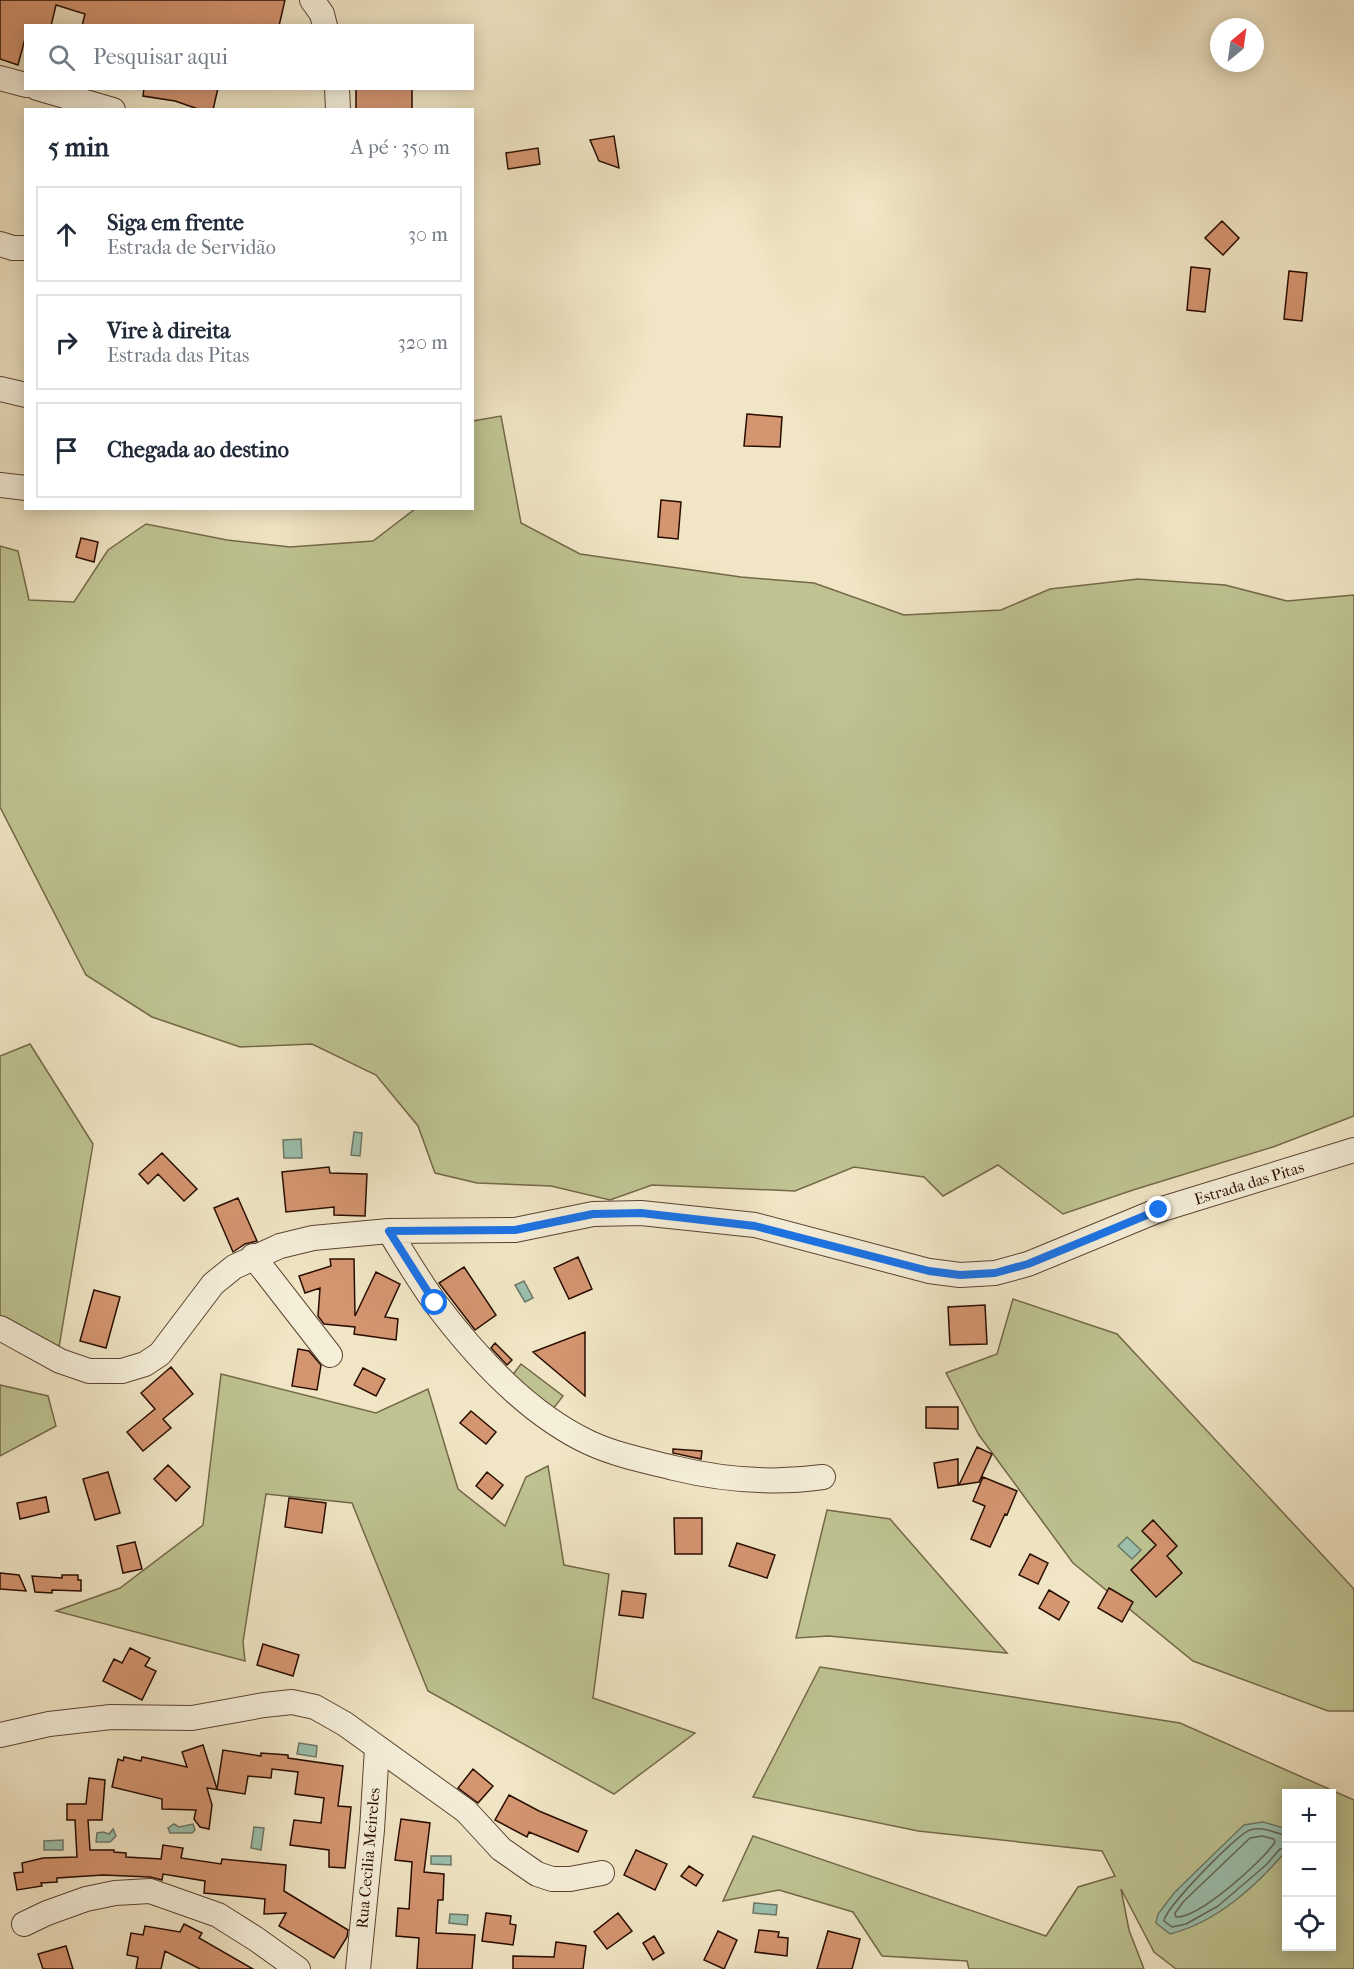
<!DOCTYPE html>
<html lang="pt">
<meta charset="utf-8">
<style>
:root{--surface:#fff;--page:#f6f6f7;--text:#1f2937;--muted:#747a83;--line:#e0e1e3}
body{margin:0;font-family:"IM FELL French Canon",serif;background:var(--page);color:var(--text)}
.controls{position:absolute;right:18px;bottom:18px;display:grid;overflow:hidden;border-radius:0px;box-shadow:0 3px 15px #0003}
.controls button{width:54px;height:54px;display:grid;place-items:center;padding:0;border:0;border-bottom:2px solid var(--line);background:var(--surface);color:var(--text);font:30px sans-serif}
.compass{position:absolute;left:1210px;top:18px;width:54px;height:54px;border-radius:50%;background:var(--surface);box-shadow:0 3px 15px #0003;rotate:29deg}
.stop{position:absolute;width:18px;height:18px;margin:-14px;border:4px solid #1a73e8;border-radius:50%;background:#fff}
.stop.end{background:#1a73e8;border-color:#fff;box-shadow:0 2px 6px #0008}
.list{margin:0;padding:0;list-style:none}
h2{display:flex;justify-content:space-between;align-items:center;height:78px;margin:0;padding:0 24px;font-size:26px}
h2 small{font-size:20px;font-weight:400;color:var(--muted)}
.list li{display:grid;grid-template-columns:39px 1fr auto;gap:18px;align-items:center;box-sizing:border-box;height:96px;margin:0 12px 12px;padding:0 12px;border:2px solid var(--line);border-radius:0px}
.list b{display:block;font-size:22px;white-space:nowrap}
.list p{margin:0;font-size:20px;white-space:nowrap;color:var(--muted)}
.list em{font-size:20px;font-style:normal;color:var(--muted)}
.icon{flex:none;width:33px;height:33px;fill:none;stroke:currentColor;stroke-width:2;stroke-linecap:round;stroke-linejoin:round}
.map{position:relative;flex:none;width:1354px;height:1969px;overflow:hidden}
.search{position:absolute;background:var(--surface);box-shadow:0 3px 15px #0003;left:24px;top:24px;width:450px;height:66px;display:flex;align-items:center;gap:15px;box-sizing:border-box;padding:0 21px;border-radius:0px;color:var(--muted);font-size:22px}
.panel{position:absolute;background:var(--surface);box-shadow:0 3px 15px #0003;left:24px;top:108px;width:450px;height:402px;border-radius:0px}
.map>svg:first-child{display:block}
</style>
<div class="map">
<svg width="1354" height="1969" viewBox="0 0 1354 1969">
<rect width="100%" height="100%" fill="#f0e5c4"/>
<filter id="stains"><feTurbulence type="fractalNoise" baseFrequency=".00333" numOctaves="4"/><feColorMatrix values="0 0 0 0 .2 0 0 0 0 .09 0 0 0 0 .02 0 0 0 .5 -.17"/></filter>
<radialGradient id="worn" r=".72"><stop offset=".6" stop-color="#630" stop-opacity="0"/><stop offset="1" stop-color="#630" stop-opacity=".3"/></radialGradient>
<path fill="#bec391" stroke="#746848" stroke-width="1.5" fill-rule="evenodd" d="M501,416L521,523L580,554L741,577L814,583L904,615L1001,610L1050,589L1138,579L1225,585L1287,601L1354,595V1116L1273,1147L1133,1190L1063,1214L998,1165L943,1196L924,1177L854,1167L795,1191L652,1185L610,1200L551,1186L477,1183L435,1173L418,1126L376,1075L312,1044L240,1047L152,1017L86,975L0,807V546L18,551L29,600L74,602L108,550L146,524L227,540L290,547L373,541L415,509L472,508L473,421Z
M30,1044L93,1144L58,1353L0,1318V1056Z
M1013,1299L1117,1334L1354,1589V1711H1328L1193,1661L1073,1563L979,1435L946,1373L997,1354Z
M521,1364L563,1396L550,1413L508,1381Z
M221,1374L376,1413L428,1389L458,1489L505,1526L526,1477L548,1466L564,1565L609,1574L593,1698L695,1733L614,1794L428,1691L352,1503L266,1494L243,1642L245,1661L56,1611L120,1588L203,1525Z
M0,1385L48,1396L56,1426L0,1456Z
M827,1510L890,1519L1007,1653L829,1636L796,1638Z
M820,1667L1180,1723L1354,1800V1969H1176L1154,1952L1121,1889L1129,1930L1144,1969H969L967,1961L882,1956L853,1912L779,1890L723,1901L753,1836L1046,1936L1078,1887L1115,1876L1102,1851L918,1831L753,1797ZM1286,1794H1332V1946H1286Z"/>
<path fill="#9bc0ad" stroke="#6d7868" stroke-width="1.5" d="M354,1132L362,1133L360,1156L351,1155Z
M301,1139L302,1158H284L283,1140Z
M524,1281L533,1298L525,1302L515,1285Z
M1127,1537L1141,1550L1132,1559L1118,1546Z
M299,1743L317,1746L316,1757L297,1754Z
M1263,1822L1284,1828L1286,1851C1255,1887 1217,1922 1170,1934L1156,1923L1158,1914L1174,1893L1219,1849L1244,1825Z
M174,1824L179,1827L193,1824L195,1830L192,1833H170L168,1828Z
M254,1827L264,1828L261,1850L251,1848Z
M113,1829L116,1836L110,1842H96L97,1833L103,1832L109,1834Z
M63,1840V1850H44V1841Z
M431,1856H451V1865L431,1864Z
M754,1903L777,1905L776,1915L753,1913Z
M450,1914L468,1915L467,1925L449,1923Z"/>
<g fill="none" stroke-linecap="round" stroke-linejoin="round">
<path stroke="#626656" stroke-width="1.5" d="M1286,1835C1273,1833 1264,1826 1250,1830C1237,1834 1165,1908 1164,1921L1172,1927L1186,1924L1218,1906L1266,1865L1280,1849L1286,1848
M1262,1836L1274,1839L1275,1842C1263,1861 1198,1919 1176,1917L1175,1913L1184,1901L1250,1838Z"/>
</g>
<path fill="#d49571" stroke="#290d00" stroke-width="1.5" d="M0,0H285L279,26H82L85,14L56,5L51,26H26V35L18,65L0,59Z
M144,88H218L213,110H201L175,101L143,96Z
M356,88H412V110H356Z
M614,136L619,168L599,161L590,140Z
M538,148L540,164L508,169L506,153Z
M1222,221L1239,238L1223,255L1205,238Z
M1191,267L1210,269L1205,312L1187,310Z
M1289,271L1307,273L1302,321L1284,319Z
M747,414L782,417L780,447L744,446Z
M661,500L681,502L678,539L658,537Z
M81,538L98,542L94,562L76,557Z
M162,1153L197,1189L184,1201L158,1174L148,1184L139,1174Z
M329,1167L330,1173L367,1174L365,1216L334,1215V1207L286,1212L282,1172Z
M238,1198L257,1241L245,1244L233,1252L214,1208Z
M578,1257L592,1289L569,1299L554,1268Z
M330,1259H354L355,1316L376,1272L400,1284L385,1317L398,1319L396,1340L354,1334L355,1327L324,1324L318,1316L320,1288L305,1293L299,1276L331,1266Z
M464,1267L496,1315L475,1330L439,1283Z
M94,1290L120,1297L106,1348L80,1341Z
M985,1305L987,1344L950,1345L948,1307Z
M585,1332V1396L533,1352Z
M495,1343L512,1360L507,1365L491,1348Z
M298,1349L309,1351L321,1365L317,1390L292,1386Z
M171,1367L193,1394L163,1419L171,1428L143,1451L127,1432L155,1409L141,1393Z
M363,1368L385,1379L376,1396L354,1385Z
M926,1407H958V1429L926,1428Z
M471,1411L496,1432L486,1444L460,1423Z
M977,1447L992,1454L979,1482L959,1485Z
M673,1449L702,1451L701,1459L673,1453Z
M958,1459V1485L938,1488L934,1463Z
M168,1465L190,1487L176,1501L154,1479Z
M108,1472L120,1513L95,1520L83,1479Z
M487,1472L503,1485L492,1499L476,1486Z
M983,1477L1017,1491L1007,1515L1005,1514L990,1547L971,1539L985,1506L973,1501Z
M46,1497L49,1512L20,1519L17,1503Z
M289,1498L326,1503L322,1533L285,1527Z
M674,1518H702V1554H675Z
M1153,1520L1177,1546L1167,1556L1182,1573L1156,1597L1131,1570L1156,1545L1142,1531Z
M135,1542L142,1569L123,1573L117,1546Z
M737,1543L775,1555L767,1578L729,1566Z
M1030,1554L1048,1563L1038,1584L1019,1575Z
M0,1573L19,1575L26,1591L0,1589Z
M62,1575H78V1580H81V1591L52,1590V1593L35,1592L32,1576L62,1578Z
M1109,1588L1133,1602L1122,1622L1098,1608Z
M1049,1590L1069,1602L1059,1620L1039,1608Z
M622,1591L646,1594L643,1618L619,1615Z
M263,1644L299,1655L293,1676L257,1665Z
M130,1648L150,1658L145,1666L156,1671L142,1700L103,1681L114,1659L122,1663Z
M203,1745L217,1789L223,1750L261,1756V1753L288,1755V1758L343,1766L338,1806L351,1807L345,1868L329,1867V1850L290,1845L294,1820L321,1823L324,1798L295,1794L298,1772L272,1769L271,1778L248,1776L245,1794L207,1788L212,1805L209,1829L200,1827L194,1819L196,1810L162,1809V1799L112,1787L118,1759L123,1761L124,1757L141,1761L142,1757L187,1767L182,1752Z
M473,1769L493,1786L478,1803L458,1788Z
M89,1778L105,1780L102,1820H88L90,1850H114V1852L126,1853V1857L161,1859L163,1845L183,1848L181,1858L221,1864L222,1859L286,1865L284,1891L348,1930L347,1937L334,1958L279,1926L286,1913L264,1914L265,1899L204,1893L205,1881L163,1874L162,1880L150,1877L103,1875L57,1878V1882L41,1883L42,1886L17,1890L14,1873L23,1872L22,1863L43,1858L77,1857L75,1820H67V1804H86Z
M509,1795L539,1811L587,1831L578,1852L529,1832L527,1837L495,1820Z
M401,1819L430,1823L424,1872L444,1874L443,1900H438L436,1933L475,1935L472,1969H417L419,1938L396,1936L398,1908L409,1909L412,1862L395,1860Z
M636,1850L667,1864L655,1890L624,1875Z
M689,1866L703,1875L696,1886L681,1876Z
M486,1913L511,1916L510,1924L516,1925L513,1945L482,1941Z
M618,1913L632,1931L607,1949L594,1932Z
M184,1924L202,1933L199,1938L253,1969H200L165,1951L161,1969H136L138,1957L127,1955L131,1933L143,1935L145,1926L180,1932Z
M759,1930L779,1932L778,1937L788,1938L787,1956L755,1952Z
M718,1931L737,1940L724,1969L704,1960Z
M828,1931L860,1939L852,1969H817Z
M654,1936L664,1953L653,1960L643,1943Z
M556,1942L586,1946L583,1969H513V1956L554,1957Z
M66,1946L73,1969H43L38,1954Z"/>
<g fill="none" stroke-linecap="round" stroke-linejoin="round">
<g stroke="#5b4331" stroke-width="26">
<path id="minor" d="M312,0L322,14L325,26
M0,78L26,85
M37,88L113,110
M337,88L338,110
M0,244L13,248H26
M0,389L26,395
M0,485L26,488
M389,1231C404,1255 419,1281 436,1304C477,1358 528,1414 590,1443C616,1455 646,1461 674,1468C723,1480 772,1484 823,1477
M253,1256L330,1355
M0,1328L60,1361L89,1371H122L145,1364L160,1354L213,1284L234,1267L280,1246L313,1238L389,1231L515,1230L593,1214L641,1213L755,1225L929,1271L960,1275L995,1273L1028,1264L1159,1210L1354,1150
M0,1735L49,1724L111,1717L192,1718L264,1705L292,1702L315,1707L345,1724L466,1811L501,1849L537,1874L552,1879H570L602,1873
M24,1924L47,1913L86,1899L115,1893L150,1891L218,1915L256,1939L298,1969
M358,1969L372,1830L377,1748"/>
</g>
<use href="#minor" stroke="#f5eed9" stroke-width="24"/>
</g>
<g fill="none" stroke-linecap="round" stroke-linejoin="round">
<path stroke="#1a73e8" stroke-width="8" d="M435,1303L389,1231L515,1230L593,1214L641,1213L755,1226L929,1271L960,1275L995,1273L1028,1264L1159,1210"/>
</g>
<g text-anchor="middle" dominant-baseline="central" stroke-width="6" stroke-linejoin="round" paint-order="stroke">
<g font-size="16" fill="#290d00" stroke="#f5eed9">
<text transform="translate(1249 1183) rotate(-17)">Estrada das Pitas</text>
<text transform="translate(368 1858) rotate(-85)">Rua Cecilia Meireles</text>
</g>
</g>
<rect width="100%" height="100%" filter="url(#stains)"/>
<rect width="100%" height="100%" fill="url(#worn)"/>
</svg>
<div class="controls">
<button>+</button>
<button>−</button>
<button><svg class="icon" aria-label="locate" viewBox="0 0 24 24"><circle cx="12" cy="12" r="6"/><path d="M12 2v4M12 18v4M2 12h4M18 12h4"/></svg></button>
</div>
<svg class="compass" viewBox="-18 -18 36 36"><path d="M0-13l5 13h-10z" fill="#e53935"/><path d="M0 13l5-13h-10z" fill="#747a83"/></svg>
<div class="stop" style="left:435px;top:1303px"></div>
<div class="stop end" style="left:1159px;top:1210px"></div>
<div class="search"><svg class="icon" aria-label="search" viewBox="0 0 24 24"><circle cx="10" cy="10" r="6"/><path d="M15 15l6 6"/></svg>Pesquisar aqui</div>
<section class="panel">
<h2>5 min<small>A pé · 350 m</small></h2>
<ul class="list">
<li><svg class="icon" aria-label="ahead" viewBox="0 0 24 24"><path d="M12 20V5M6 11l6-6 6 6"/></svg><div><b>Siga em frente</b><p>Estrada de Servidão</p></div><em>30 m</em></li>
<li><svg class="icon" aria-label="right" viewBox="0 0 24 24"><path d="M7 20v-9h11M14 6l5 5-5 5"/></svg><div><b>Vire à direita</b><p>Estrada das Pitas</p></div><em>320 m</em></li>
<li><svg class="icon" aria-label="arrive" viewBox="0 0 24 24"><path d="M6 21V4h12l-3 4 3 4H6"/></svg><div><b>Chegada ao destino</b></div></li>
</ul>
</section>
</div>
